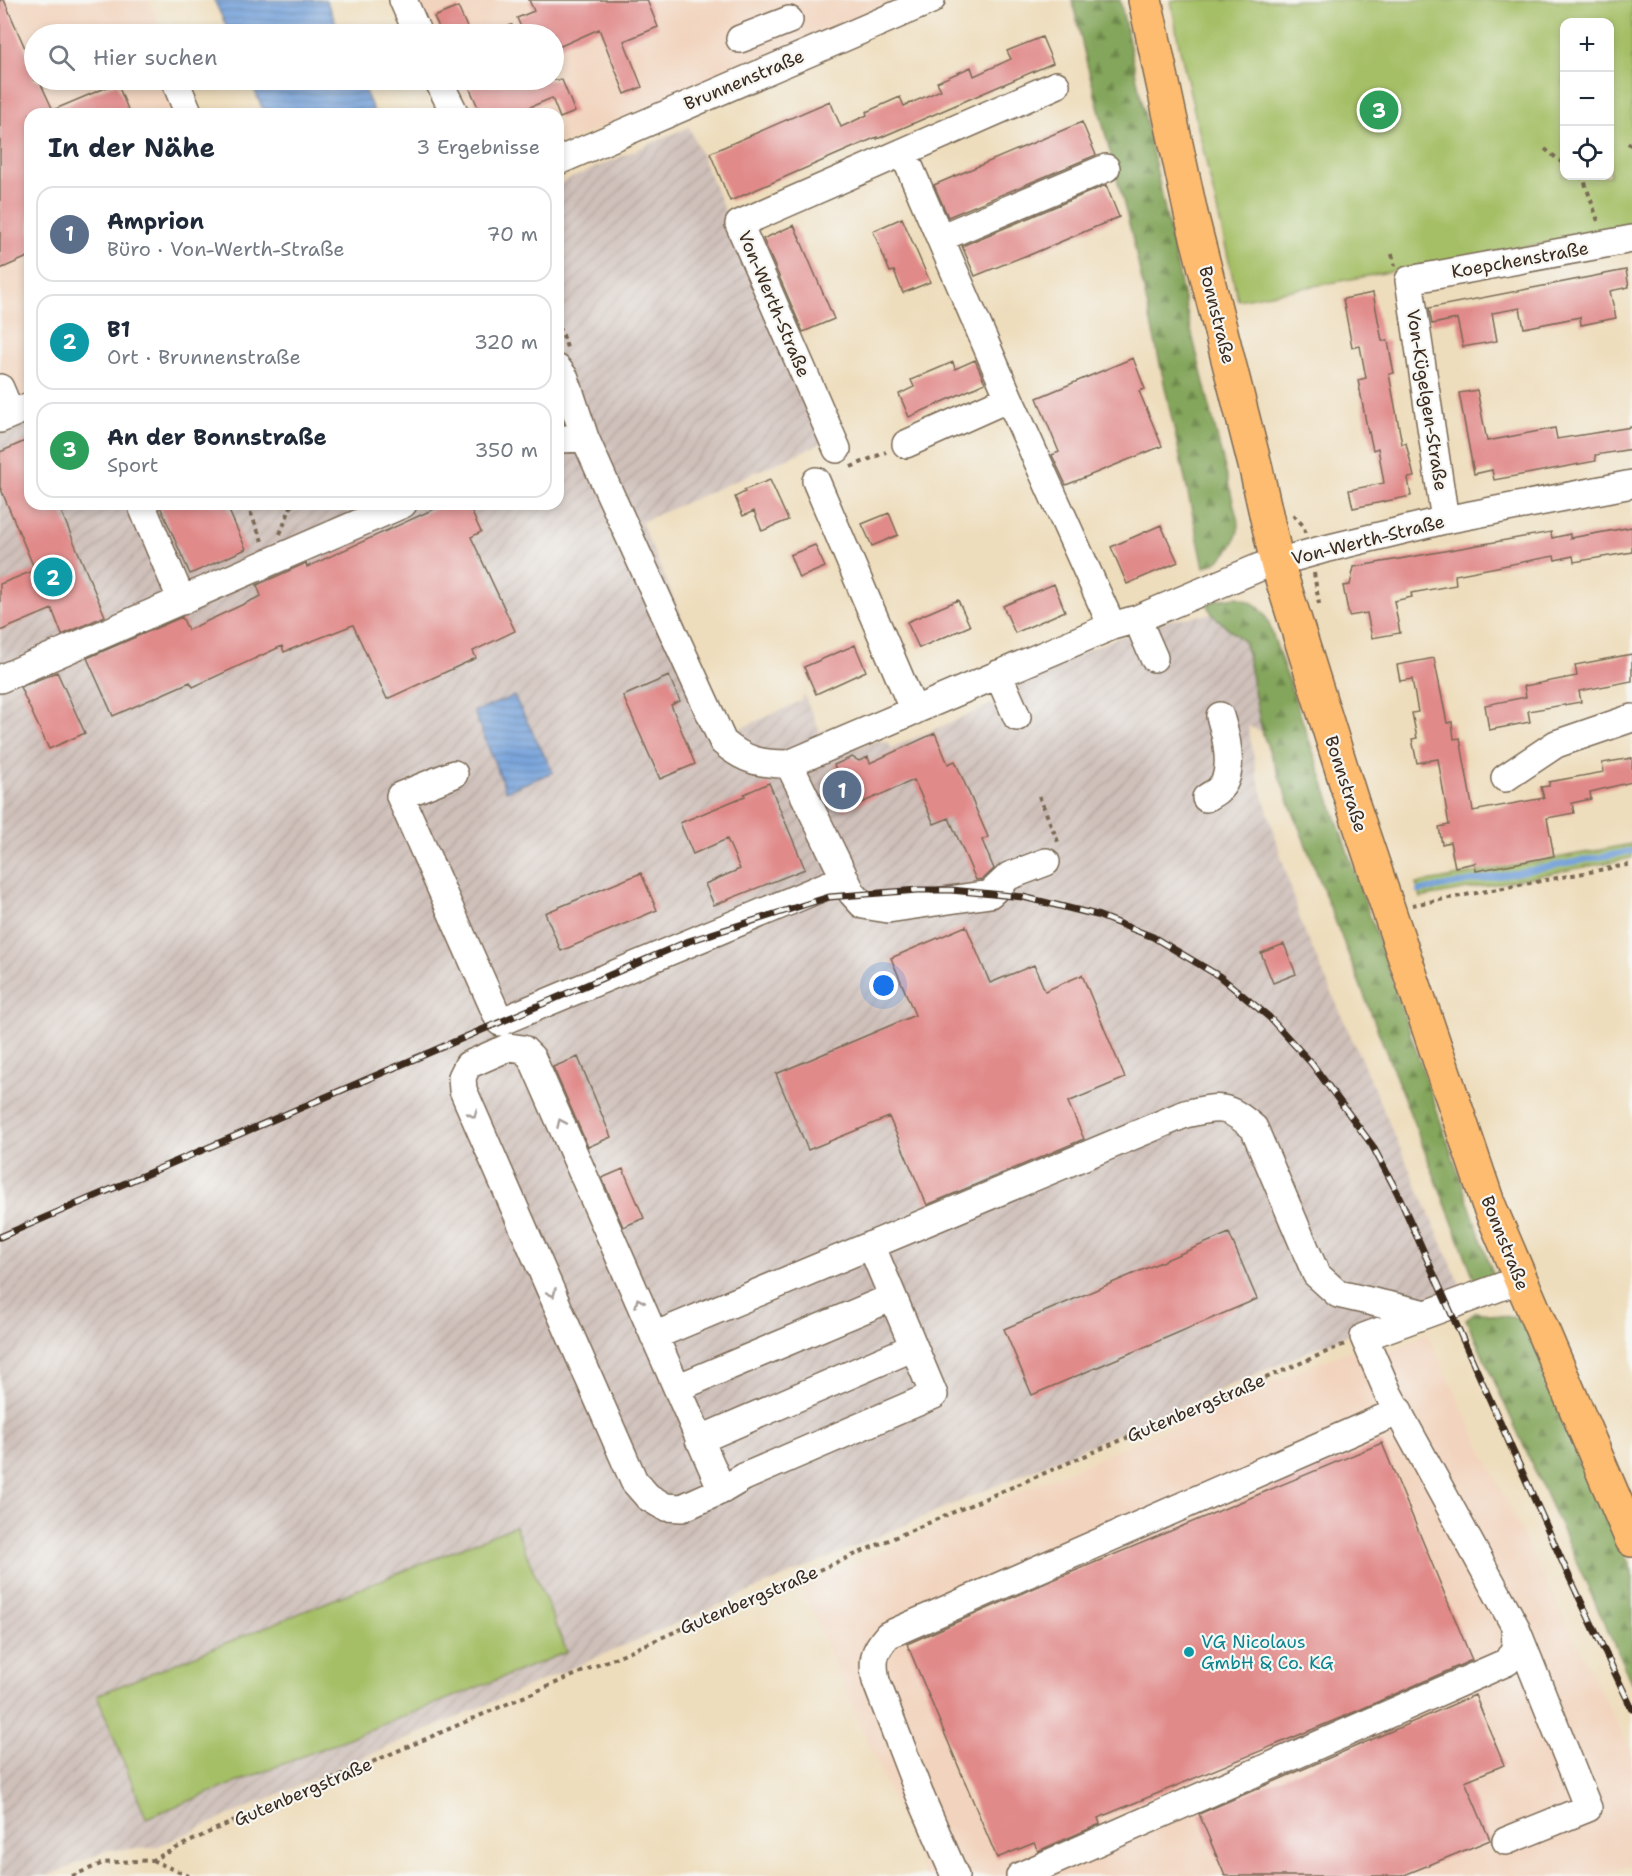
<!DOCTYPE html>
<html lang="de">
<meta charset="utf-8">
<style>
:root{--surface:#fff;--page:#f2f2f3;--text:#1f2937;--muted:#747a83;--line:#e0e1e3;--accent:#c8321e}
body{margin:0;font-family:"Shantell Sans",sans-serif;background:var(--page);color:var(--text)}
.controls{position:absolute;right:18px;top:18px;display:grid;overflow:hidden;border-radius:12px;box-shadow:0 3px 9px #0003}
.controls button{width:54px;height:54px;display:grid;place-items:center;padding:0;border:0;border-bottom:2px solid var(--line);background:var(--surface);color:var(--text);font:30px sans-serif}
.you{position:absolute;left:884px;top:986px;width:21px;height:21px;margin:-15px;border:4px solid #fff;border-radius:50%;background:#1a73e8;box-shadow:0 0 0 9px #1a73e833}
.badge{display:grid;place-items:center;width:39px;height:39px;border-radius:50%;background:var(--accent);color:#fff;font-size:20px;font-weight:700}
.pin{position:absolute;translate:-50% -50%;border:3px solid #fff;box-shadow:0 2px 6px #0006}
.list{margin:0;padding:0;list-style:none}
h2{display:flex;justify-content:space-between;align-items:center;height:78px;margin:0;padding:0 24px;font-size:26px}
h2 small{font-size:20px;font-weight:400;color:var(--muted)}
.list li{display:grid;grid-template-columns:39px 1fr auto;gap:18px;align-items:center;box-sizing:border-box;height:96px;margin:0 12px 12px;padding:0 12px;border:2px solid var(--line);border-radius:18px}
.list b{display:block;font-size:22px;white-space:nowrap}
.list p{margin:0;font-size:20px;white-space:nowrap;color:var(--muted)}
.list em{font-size:20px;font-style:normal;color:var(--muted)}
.icon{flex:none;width:33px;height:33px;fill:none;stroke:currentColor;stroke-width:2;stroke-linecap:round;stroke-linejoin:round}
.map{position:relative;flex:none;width:1632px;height:1876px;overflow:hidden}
.search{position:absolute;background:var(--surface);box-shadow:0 3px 9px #0003;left:24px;top:24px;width:540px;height:66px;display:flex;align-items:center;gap:15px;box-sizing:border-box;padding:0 21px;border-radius:33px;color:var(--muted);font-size:22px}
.panel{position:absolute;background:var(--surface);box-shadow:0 3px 9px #0003;left:24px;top:108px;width:540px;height:402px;border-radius:18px}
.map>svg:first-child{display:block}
</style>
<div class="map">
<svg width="1632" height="1876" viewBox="0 0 1632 1876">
<defs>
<pattern id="industrial-furrows" width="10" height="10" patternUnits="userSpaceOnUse" patternTransform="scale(1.5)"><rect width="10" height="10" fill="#cfc0ba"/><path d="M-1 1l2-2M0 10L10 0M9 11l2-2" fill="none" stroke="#b3a59f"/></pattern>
<pattern id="grass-tufts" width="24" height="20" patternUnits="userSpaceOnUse" patternTransform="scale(1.5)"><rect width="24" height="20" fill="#a5bf66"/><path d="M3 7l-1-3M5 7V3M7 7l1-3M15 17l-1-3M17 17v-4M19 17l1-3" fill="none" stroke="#889b53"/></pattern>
<pattern id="forest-firs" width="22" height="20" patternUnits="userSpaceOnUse" patternTransform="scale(1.5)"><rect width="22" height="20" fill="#84a65b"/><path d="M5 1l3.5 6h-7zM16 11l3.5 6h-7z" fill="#6d874b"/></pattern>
<pattern id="water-rules" width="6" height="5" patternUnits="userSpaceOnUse" patternTransform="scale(1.5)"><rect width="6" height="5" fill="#709ed9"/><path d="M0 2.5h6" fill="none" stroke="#5d81af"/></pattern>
</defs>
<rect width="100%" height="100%" fill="#f6f6f2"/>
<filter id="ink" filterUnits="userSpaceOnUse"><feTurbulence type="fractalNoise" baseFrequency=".0167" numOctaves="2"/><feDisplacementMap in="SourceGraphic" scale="12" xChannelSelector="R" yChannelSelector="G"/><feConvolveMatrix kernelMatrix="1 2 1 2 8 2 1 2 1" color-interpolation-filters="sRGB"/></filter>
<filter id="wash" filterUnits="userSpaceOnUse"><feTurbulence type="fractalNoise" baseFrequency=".008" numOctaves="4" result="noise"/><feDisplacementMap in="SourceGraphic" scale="24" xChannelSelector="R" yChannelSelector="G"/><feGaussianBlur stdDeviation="1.35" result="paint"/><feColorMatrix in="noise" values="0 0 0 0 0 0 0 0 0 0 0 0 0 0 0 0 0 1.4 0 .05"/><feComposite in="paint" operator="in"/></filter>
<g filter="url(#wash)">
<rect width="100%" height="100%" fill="#eeddbc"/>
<path fill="#f2d4be" d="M0,0H149L164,34H34V80H183L198,114H30V395L0,408Z
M416,0H898L558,146V114H465L450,80H554V34H431Z
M1427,1332L1533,1557L1632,1753V1863L1603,1876H925L801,1586L1347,1351L1397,1349Z"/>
<path fill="url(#industrial-furrows)" d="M689,127L824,442L641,522L728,726L733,732L801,701L804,695L820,732L844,722L856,748L875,740L888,742L891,748L1016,694V680L1124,635L1130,636L1168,620L1212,614L1245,643L1262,732L1248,726L1257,775L1301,923L1461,1286L153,1848L108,1850L48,1876H0V427L30,414V504H558V184Z"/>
<path fill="url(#grass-tufts)" stroke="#707442" stroke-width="1.5" d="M1632,844V858L1421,898L1416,884Z"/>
<path fill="url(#forest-firs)" stroke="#60683c" stroke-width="1.5" d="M1072,0H1120L1189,322L1239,526C1236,545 1224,561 1204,567L1132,235L1087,64Z
M1237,597C1268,604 1268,623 1278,650L1498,1288L1481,1296L1262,732L1245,643L1212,614L1207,604L1220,599Z
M1476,1312L1523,1319L1632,1571V1684L1466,1319Z"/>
<path fill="#a5bf66" stroke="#707442" stroke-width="1.5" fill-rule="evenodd" d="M1171,0H1632V227L1238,300L1179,45ZM1564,22H1610V176H1564Z
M515,1526L567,1652L146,1818L97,1695Z"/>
<path fill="url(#water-rules)" stroke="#56647c" stroke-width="1.5" d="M214,0H326L341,34H230Z
M250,80H360L375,114H265Z
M514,696L553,772L506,791L474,712Z"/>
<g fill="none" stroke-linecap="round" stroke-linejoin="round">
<path stroke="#709ed9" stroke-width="6" d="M1419,891L1632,851"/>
</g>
<g id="blocks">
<path fill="#e18a8a" d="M0,0H4L34,69V80H39L53,110L117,83L130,114H30V256L0,269Z
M529,0H647L658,27L624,41L642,87L625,94L599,29L554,49V34H524L517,18L534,11Z
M458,7L470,34H442L434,17Z
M1042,37L1053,63L877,139V137L730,201L710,153L830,101L841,127L867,115L866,112L900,97L904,106L941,90L937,82L971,67L974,76L1011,59L1007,51Z
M466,80H562L575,112L560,118L552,98L513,114H481Z
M1082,122L1096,155L948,217L934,185Z
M1106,185L1119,217L1027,256V255L975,276L962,246Z
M902,218L930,282L903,293L894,271L890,272L873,231Z
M794,225L834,319L803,332L763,239Z
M1626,270L1629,287L1610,291L1616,318L1581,325L1580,317L1524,328L1520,308L1492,313L1497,341L1463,347L1457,319L1432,324L1429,308Z
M1373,293L1382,341H1388L1391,358L1394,373L1389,374L1402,444L1406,443L1414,477L1408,478L1411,496L1353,508L1349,490L1384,483L1378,448L1373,450L1369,432L1368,433L1358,380L1366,378L1360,346L1352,347L1343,299Z
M1133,358L1145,389L1139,391L1162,446L1066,485L1052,455L1059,452L1037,398Z
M975,360L985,383L909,417L899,394L914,387L911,380L953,362L955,369Z
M1477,390L1487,441L1555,428L1557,439L1632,427V449L1595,455L1596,461L1494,480L1492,470L1474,474L1459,393Z
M30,439V504H58L105,616L62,635L52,609L0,631V584L35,570L0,487V452Z
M770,480L788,520L762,531L754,511L743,516L735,497L745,492L744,490Z
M159,504H226L246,549L190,574Z
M445,504H468L481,532L471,537L515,631L473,651L476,658L387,699L353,625L284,652L282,646L193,687L190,682L113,716L87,658L182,617L188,630L261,596L257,585L306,563L307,567Z
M889,513L898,535L872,546L862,524Z
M1161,525L1178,562L1127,584L1111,547Z
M1632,527V552L1574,562L1573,556L1555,560L1554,556L1455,575L1456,585L1411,593L1412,597L1394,601L1400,633L1372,638L1367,613L1349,616L1343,586L1350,585L1354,567L1551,532L1552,538L1570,534V538Z
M815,545L825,567L799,578L790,555Z
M1054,584L1065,611L1015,633L1003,606Z
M958,600L970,626L919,648L907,622Z
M855,645L866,671L816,694L804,667Z
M1632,654V681L1579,691L1581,702L1528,711L1530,722L1489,730L1485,705L1526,697L1524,686L1577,676L1575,665Z
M1434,658L1447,723L1452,722L1454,739L1460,738L1473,811L1544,798L1541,787L1549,786V782L1604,772L1602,763L1632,758V782L1590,792L1591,799L1572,803L1574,813L1547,818L1554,856L1476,871L1475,863L1455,867L1450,842L1442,844L1439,827L1449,825L1438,759L1417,763L1412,739L1417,738L1412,713L1418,712L1412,679L1400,681L1397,665Z
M57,672L85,733L49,749L20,687Z
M669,676L680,701L671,705L695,764L660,779L623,696Z
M935,733L948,764L955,761L988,837L982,840L994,869L983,879L976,880L949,818L934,824L914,780L843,811L832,785L840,779L834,765L852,757L859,761L868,757L870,763Z
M769,783L805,869L714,905L705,884L740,869L727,839L693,854L680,823L745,796L744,794Z
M641,873L657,910L561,951L545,913Z
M966,926L990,983L1034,965L1045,991L1082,975L1125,1078L1068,1102L1084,1139L927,1205L889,1117L808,1150L776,1074L915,1015L891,958Z
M1284,944L1296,974L1273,983L1261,953Z
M578,1057L611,1137L588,1147L553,1067Z
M623,1169L644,1218L623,1227L602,1178Z
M1229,1233L1257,1299L1032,1395L1004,1329Z
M1382,1443L1472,1660L1357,1711L1098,1818L1100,1824L1038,1851L1034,1843L997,1858L907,1644L1048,1582Z
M1475,1695L1504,1765L1465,1781L1490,1840L1402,1876H1225L1199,1814Z"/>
</g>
</g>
<g filter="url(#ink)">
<use href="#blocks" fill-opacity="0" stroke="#7a6955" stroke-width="1.5"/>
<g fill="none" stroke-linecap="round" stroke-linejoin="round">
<g stroke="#7a6955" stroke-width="30">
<path id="minor" d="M403,0L418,34
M740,39L789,20
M438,80L455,114
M178,88L189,114
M903,152L1009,398L1112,626
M558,161L931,0
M940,238L1106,168
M558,369L565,378L585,438L605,483L723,742C745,761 761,764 789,764L852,893L863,905L888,909L990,894L1009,876L1046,862
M0,388L11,414
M0,419L30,406
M558,439L585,438
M906,444L1009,398
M837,449L739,224L1056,85
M816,481L914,711
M141,504L182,601
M1445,520L1409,280L1632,239
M1137,619L1154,658
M998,674L1017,717
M0,679L403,504
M789,764L1112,626L1137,619L1260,567L1321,550L1445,520L1632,484
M454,774L400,796L500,1022L845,878
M1505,778L1556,744L1632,718
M1206,798C1210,795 1215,793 1218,790C1236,775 1226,735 1220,716
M654,1336L1185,1114C1220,1106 1226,1104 1254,1128L1316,1274L1338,1294L1426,1314
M677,1388L893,1297
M699,1440L914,1347
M722,1490L532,1058L523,1049L509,1047L468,1065L462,1077L463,1090L634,1481L648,1497L665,1507L682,1508L722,1490L744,1477L934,1395L871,1245
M1506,1841L1588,1808L1515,1626L1389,1395L1364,1337L1519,1280
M955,1876L919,1793L876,1681C872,1660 873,1652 888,1635L1399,1411
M1020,1876L1507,1662L1516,1647L1515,1627"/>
</g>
<g stroke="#7a6955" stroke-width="36">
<path id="major" d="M1145,0L1191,214L1256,469L1277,563L1352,802L1488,1203L1632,1540"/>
</g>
<path stroke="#7a6955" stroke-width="4" stroke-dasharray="4.5 4.5" stroke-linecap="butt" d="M492,34L517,24
M1628,143L1632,146
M1545,149L1564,164
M1579,176L1584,180L1599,224
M1392,254L1395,266
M558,327L563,335L568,351
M851,467L886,452
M247,504L262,541
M1293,515L1304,526L1305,533
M280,534L292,504
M1314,573L1319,604
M1039,796L1059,844
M1412,905L1632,864
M152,1860L188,1876
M72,1876L103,1863L152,1860L216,1829L1345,1344"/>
<use href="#minor" stroke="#fff" stroke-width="27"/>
<use href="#major" stroke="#febc70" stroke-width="33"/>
<g stroke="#3b2a1e" stroke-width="7">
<path id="rail" d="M0,1237L689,941L829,897L918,890H951L1023,897L1097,915L1153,937L1219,976L1269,1017L1312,1064L1372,1145L1397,1192L1567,1572L1632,1709"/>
</g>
<use href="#rail" stroke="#f6f6f2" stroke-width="4.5" stroke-dasharray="14" stroke-linecap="butt"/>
</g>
<defs><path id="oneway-chevron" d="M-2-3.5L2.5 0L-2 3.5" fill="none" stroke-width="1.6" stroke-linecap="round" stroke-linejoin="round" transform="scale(1.5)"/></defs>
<g stroke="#a79f9a">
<use href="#oneway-chevron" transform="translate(473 1114) rotate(66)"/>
<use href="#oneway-chevron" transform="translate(561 1123) rotate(-114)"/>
<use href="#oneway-chevron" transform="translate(552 1293) rotate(66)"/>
<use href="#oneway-chevron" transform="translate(639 1302) rotate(-114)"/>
</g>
</g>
<circle fill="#0f9aa8" stroke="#f6f6f2" stroke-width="2" cx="1189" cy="1652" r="6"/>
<g text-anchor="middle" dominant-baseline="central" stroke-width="4.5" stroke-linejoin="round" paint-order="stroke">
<g font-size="18" fill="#3b2a1e" stroke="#f6f6f2">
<text transform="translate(744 80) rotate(-23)">Brunnenstraße</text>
<text transform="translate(1520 260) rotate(-10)">Koepchenstraße</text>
<text transform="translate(774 304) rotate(67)">Von-Werth-Straße</text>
<text transform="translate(1217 315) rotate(76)">Bonnstraße</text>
<text transform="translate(1427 400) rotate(81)">Von-Kügelgen-Straße</text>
<text transform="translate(1368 540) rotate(-14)">Von-Werth-Straße</text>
<text transform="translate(1346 784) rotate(72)">Bonnstraße</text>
<text transform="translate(1505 1243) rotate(68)">Bonnstraße</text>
<text transform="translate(1196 1408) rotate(-23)">Gutenbergstraße</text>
<text transform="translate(749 1600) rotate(-23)">Gutenbergstraße</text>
<text transform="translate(303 1792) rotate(-23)">Gutenbergstraße</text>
</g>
<g font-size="18" fill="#0d838f" stroke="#f6f6f2" text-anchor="start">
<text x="1201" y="1642">VG Nicolaus<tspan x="1201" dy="21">GmbH &amp; Co. KG</tspan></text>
</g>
</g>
</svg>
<div class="controls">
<button>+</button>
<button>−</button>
<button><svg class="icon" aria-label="locate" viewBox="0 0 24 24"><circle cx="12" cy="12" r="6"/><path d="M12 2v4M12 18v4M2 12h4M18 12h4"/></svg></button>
</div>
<div class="you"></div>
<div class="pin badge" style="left:842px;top:790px;background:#5c6f8a">1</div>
<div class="pin badge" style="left:53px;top:577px;background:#0f9aa8">2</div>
<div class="pin badge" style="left:1379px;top:110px;background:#2e9e5b">3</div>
<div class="search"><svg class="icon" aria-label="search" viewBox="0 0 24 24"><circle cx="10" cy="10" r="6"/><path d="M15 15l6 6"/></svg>Hier suchen</div>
<section class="panel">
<h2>In der Nähe<small>3 Ergebnisse</small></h2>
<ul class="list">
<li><span class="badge" style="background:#5c6f8a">1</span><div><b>Amprion</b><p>Büro · Von-Werth-Straße</p></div><em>70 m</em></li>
<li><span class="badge" style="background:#0f9aa8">2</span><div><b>B1</b><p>Ort · Brunnenstraße</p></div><em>320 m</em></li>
<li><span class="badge" style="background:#2e9e5b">3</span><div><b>An der Bonnstraße</b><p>Sport</p></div><em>350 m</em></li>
</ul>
</section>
</div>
